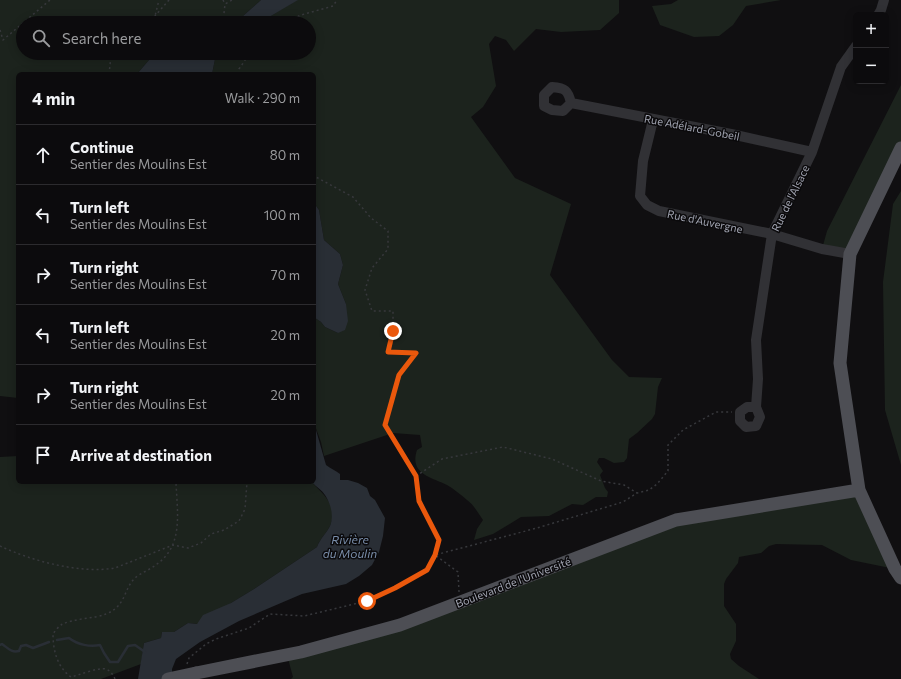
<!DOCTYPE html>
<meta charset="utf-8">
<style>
:root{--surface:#0c0b0d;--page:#1a191b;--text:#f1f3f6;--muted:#9a9b9d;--line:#2c2b2e}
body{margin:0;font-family:Commissioner,sans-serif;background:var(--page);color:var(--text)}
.controls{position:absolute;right:12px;top:12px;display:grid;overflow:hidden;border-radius:6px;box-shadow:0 2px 10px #0003}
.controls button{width:36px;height:36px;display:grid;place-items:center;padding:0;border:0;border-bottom:1px solid var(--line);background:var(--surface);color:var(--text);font:20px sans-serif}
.stop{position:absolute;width:12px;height:12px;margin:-9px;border:3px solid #ea580c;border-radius:50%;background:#fff}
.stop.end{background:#ea580c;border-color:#fff;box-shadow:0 1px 4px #0008}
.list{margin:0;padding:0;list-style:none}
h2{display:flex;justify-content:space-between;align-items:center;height:52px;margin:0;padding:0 16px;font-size:17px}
h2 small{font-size:13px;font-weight:400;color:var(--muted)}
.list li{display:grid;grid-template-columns:26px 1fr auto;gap:12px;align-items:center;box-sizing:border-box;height:60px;padding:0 16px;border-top:1px solid var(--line)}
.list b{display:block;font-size:15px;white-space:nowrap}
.list p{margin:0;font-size:13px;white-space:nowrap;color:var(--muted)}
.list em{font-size:13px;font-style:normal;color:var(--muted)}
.icon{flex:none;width:22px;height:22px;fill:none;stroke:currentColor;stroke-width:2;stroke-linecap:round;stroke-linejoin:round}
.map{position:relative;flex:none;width:901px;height:679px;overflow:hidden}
.search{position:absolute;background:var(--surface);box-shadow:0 2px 10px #0003;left:16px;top:16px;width:300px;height:44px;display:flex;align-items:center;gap:10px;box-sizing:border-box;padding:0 14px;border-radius:22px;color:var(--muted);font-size:15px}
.panel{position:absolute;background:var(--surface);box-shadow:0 2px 10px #0003;left:16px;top:72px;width:300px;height:412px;border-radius:6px}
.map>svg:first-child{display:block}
</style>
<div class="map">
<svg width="901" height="679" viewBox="0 0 901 679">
<rect width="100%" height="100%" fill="#100f11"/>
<path fill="#1c231d" d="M0,0H261L235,23H23V53H155L137,74H18V398L0,396Z
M297,0H619V13L600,30L561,32L536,29L514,51L506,40L495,36L489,44L496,86L483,107L471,117L515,178L571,204L550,275L612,360L629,377L662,378L658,387L655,414L652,419L637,433L629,439L627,458L624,462L614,463L604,458H599L597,462L603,471L600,475L605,488L608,492L607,497H596L583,505L572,504L549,516L521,517L493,534L474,540L477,529L483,520C478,513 474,505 467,500C461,495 454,489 447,485C431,477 409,474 417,450L422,447L420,435L393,433L324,456L321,442L314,423V320L315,318L321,322L325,327L338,333L346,304L338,284L343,265L340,254L324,240L319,210L314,203V74H212L216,54L217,53H309V23H259Z
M678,0H781L746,6L733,25L719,36L694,37L660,25L652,6L671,4Z
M901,85V148L850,254L822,249L827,231Z
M901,191V465L885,410L883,282L893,204Z
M18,456V482H42L44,484L72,482H312C323,495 339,505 330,526C326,534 321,537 317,547L254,589L197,624L188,623L174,632H162L161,638L144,643L141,664L101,679H0V457Z
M859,490L895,569L851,560L822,545L776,544L769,546L761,553L739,557L738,563L726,579L724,584V606L736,624V641L730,654L731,659L739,666L759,679H291L293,677L287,655L400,625L676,520Z"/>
<path fill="#292e35" d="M261,0H298L259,23H235Z
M155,53H217L216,54L212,74H137Z
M314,203L319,210L324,240L340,254L343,265L338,284L346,304L348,321L345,330L338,333L325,327L321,322L315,318L314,320Z
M314,423L326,465C331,469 335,470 340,474V480H348L358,483L367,488L370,496L375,500L385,518L383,536L379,552L372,565L359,576L346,584L302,594L239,621L200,642L176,659L172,669V679H138L144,643L161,638L162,632H174L188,623L197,624L203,615L231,603L254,589L317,547C321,537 326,534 330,526C334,516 331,504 325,495C322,490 316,487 312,482H314Z"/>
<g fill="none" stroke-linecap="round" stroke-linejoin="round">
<path stroke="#292e35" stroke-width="2.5" d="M57,640L69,638C78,645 90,647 100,645L104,653L110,662H118L128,646L135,645L145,652
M0,645L2,644C8,648 11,653 19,651L21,646L26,645L33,648L49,642"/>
<path stroke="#37383c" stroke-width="1.5" stroke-dasharray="2 3" stroke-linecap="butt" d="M169,0L155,16L177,23
M223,0L225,4
M150,23L155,16L159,0
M223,23L225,4L232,0
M284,23L301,15L333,6L337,0
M0,30L3,40L50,0
M109,74L111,56L114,53
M238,74L239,69L250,53
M416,476L442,459L503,447L552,459L601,481L624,485L637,493
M0,546C32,561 80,574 115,568L173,545L188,548L201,543L211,534L224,530L239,521L245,509L247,482
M459,592L458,572L435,555L537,528L623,502L637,493L649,490L657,484L668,471V445L683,430L716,412H732
M187,664L189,658L206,644L216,639L249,628L270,614L304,616L367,601L395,588L427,570L435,555L439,540L419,501L416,476L385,425L399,375L416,353L387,352L393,331V311H372L365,290L372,268L388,249V231L371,218L353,197L314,176
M115,679C113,675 111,671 106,669C99,667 79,675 71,677C57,667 53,650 53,634C55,631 58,627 61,625C73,618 94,619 106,614C126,606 123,591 134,579C140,573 150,570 157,564C184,545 177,511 176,482"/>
<path stroke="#313135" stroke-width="10" d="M878,15L881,10L884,0
M552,87C565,88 568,90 571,103L563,111L552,110L544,106V95Z
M571,103L731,134L812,152
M653,120L643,161L640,196L647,205L659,211L772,234L822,249L850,254
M756,407H747L740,412V421L746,427L756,426L760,417L756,407L758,379L756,340L772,234L812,152L841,67L856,46"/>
<path stroke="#4d4e54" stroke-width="13" d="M901,148L850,254L840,363L859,490L895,569L901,578
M196,673L301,652L400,625L676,520L859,490"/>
<path stroke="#4d4e54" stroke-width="13" d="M168,679L196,673"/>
</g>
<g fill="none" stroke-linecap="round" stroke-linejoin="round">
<path stroke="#ea580c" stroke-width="5" d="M367,601L395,588L427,570L435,555L439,540L419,501L416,476L385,425L399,375L416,353L388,352L393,331"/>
</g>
<g text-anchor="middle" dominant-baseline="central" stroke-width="3" stroke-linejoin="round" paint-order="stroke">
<g font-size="11" fill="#a1a4b1" stroke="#0b0a0c">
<text transform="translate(692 127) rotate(11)">Rue Adélard-Gobeil</text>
<text transform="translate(790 198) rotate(-64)">Rue de l'Alsace</text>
<text transform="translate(705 221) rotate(12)">Rue d'Auvergne</text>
<text transform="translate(513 582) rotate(-21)">Boulevard de l'Université</text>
</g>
<g font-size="12" font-style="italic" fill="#7a8eaa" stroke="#0b0a0c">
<text x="350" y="539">Rivière<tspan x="350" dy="14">du Moulin</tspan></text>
</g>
</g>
</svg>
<div class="controls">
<button>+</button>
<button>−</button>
</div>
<div class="stop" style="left:367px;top:601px"></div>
<div class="stop end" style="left:393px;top:331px"></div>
<div class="search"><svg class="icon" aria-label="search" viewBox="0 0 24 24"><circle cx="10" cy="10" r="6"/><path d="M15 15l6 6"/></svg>Search here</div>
<section class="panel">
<h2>4 min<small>Walk · 290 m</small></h2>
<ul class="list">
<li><svg class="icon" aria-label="ahead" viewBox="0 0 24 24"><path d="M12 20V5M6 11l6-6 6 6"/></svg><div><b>Continue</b><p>Sentier des Moulins Est</p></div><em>80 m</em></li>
<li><svg class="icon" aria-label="left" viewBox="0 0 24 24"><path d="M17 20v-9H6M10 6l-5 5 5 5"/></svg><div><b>Turn left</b><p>Sentier des Moulins Est</p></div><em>100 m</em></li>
<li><svg class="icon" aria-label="right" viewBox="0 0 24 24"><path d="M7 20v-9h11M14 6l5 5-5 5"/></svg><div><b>Turn right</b><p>Sentier des Moulins Est</p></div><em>70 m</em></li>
<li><svg class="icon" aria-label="left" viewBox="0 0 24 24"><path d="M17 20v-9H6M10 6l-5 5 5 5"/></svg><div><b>Turn left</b><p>Sentier des Moulins Est</p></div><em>20 m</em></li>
<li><svg class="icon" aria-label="right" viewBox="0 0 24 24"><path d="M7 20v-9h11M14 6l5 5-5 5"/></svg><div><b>Turn right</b><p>Sentier des Moulins Est</p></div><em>20 m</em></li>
<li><svg class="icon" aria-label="arrive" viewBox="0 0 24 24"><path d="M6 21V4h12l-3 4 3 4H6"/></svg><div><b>Arrive at destination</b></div></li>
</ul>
</section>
</div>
